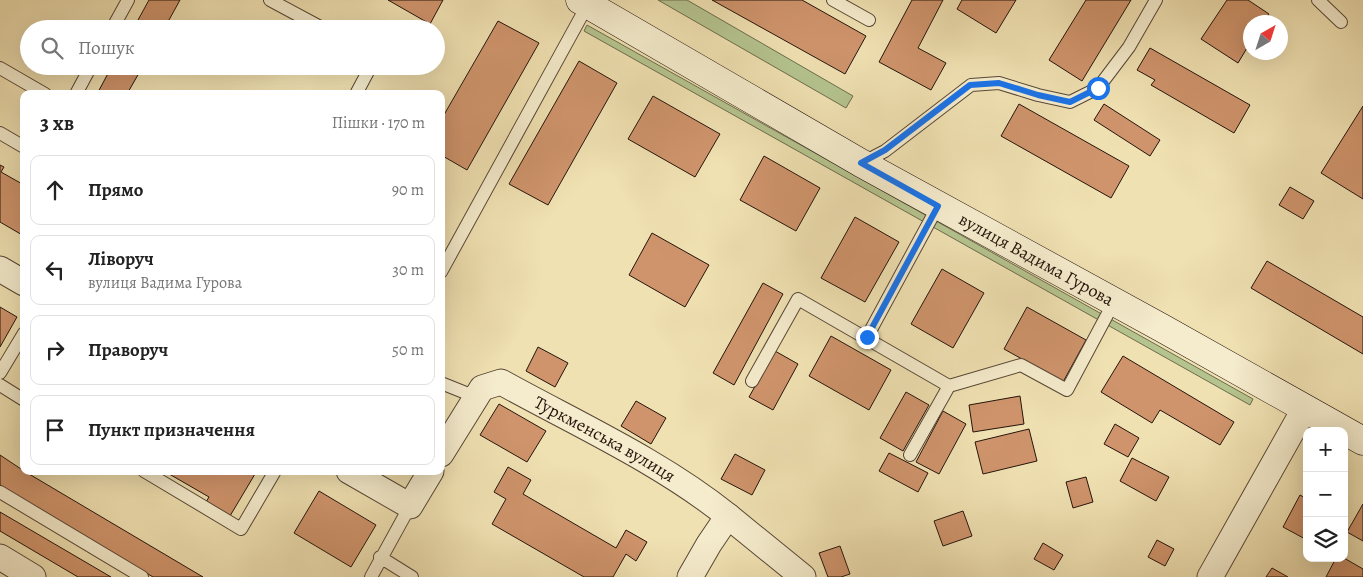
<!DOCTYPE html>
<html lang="uk">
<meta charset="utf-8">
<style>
:root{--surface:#fff;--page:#f6f6f6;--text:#222;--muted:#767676;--line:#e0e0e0}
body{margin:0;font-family:Alegreya,serif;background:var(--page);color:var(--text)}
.controls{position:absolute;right:15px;bottom:15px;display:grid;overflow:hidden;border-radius:10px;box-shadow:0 5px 20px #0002}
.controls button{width:45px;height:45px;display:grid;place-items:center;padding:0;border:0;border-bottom:1px solid var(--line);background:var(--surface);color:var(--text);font:25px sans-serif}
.compass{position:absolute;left:1243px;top:15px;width:45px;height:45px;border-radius:50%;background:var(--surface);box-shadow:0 5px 20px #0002;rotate:39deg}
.stop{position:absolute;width:15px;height:15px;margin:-11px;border:4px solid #1a73e8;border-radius:50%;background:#fff}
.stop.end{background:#1a73e8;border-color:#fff;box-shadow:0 1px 5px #0008}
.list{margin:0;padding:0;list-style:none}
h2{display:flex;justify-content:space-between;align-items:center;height:65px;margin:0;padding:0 20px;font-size:21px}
h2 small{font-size:16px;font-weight:400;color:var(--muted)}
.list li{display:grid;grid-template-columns:32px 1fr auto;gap:15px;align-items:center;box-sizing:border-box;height:70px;margin:0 10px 10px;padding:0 10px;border:1px solid var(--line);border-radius:10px}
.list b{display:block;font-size:19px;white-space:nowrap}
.list p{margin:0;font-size:16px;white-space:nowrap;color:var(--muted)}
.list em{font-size:16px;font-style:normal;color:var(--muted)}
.icon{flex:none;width:28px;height:28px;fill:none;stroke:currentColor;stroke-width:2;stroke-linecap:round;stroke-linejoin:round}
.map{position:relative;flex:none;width:1363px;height:577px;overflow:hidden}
.search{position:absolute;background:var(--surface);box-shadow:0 5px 20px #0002;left:20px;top:20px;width:425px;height:55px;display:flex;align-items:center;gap:12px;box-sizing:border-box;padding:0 18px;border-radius:28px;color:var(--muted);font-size:19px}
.panel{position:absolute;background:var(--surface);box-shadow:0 5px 20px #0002;left:20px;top:90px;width:425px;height:385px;border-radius:10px}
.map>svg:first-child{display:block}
</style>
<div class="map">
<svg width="1363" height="577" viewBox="0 0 1363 577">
<rect width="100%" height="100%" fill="#f0e1b2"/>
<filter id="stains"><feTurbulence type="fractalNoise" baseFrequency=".004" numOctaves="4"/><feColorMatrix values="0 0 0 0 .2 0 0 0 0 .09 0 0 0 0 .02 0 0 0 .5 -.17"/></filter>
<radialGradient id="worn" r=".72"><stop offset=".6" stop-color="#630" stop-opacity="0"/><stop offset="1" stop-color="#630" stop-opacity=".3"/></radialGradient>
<path fill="#b5c48f" stroke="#6c6c4d" d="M658,0H687L853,96L846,108Z
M587,25L1253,399L1250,405L584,31Z"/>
<path fill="#cf946c" stroke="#24140b" d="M149,0H180L164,29H133Z
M388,0H443L430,24Z
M712,0H802L866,36L845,74Z
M912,0H943L918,48L946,63L931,90L879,62Z
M962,0H1016L996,33L957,9Z
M1086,0H1131L1082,81L1049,60Z
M1227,0H1248L1269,14L1264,22H1250V43L1238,63L1201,39Z
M498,21L539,43L467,170L441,155V120Z
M1150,48L1250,105L1234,133L1151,85L1155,80L1137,70Z
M579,61L617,83L548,205L509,184Z
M112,66H143L127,94H97Z
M653,96L720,134L695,177L628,139Z
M1019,104L1129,166L1111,198L1001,136Z
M1104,104L1160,140L1150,156L1094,120Z
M1363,106V199L1321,173Z
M764,156L820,188L796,231L740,200Z
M0,165L4,167L1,172L24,185V236L0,222Z
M1290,187L1314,201L1303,219L1279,205Z
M855,217L899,242L865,302L821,278Z
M652,233L709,265L685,307L629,275Z
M1267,261L1363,317V354L1251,288Z
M942,269L984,293L953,348L911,324Z
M763,283L783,294L734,385L713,373Z
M0,307L17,317L0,347Z
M1027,307L1086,340L1063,382L1004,349Z
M831,336L891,370L869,410L809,376Z
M538,347L568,363L555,387L526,371Z
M775,351L798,364L773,410L749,397Z
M1123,356L1234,422L1220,445L1160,410L1152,423L1101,392Z
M906,392L929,405L903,451L880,438Z
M1020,396L1024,424L973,432L969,405Z
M636,401L666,418L651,444L621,426Z
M499,404L546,431L527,462L480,435Z
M943,411L966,424L939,474L916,462Z
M1115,424L1139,438L1128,457L1104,444Z
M1029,429L1037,461L983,474L975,442Z
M889,453L928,473L918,492L879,471Z
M735,454L765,470L752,495L721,479Z
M0,455L24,471L203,577H153L0,485Z
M1132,458L1169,477L1156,501L1120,481Z
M508,467L531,480L523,494L616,548L626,530L647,542L636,561L626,554L613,577H584L492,524L506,499L494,492Z
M164,471H250L255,474L230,516L206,502L209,497Z
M1086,477L1093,502L1073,508L1066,482Z
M319,491L376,525L351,567L294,533Z
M1300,495L1307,499V540L1283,527Z
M1363,504V541L1347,532Z
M963,511L972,536L943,546L934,521Z
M0,512L111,577H78L0,531Z
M1157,540L1174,549L1165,566L1148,557Z
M1043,543L1063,555L1054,570L1034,559Z
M840,546L850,574L841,577H828L819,553Z
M1336,558H1344L1363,569V577H1326Z
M1272,568L1288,577H1266Z"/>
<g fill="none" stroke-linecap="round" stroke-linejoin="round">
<g stroke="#574735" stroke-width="14">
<path id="lane" d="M270,0L324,29
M833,0L869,20
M1318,0L1341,22
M112,29L128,0
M0,68L45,94
M76,94L91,66
M356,94L371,66
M0,133L24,147
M862,163L885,151L971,85L999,83L1038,95L1070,102L1098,88L1129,47L1156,0
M441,272L588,4
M867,337L938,206
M0,373L24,333
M752,381L798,299L949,386L1021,365L1067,390L1114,302
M441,383L476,397
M0,385L24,400
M910,455L949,386
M144,471L241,529L275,471
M0,492L142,577
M380,557L412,577
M371,577L410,506"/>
</g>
<g stroke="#574735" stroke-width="27">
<g id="street">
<path d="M0,269L24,283"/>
<path id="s1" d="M441,454L482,388L501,382C577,424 661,462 728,516L709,544L690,577"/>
<path d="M349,471L410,506L431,471"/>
<path d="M728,516L803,577"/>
<path d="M0,557L33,577"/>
<path d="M1210,577L1305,408"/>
</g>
</g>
<g stroke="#24140b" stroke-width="29">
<g id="secondary">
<path id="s2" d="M580,0L861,163L1162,328L1363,441"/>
</g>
</g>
<use href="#lane" stroke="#f5eccd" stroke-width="12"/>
<use href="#street" stroke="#f5eccd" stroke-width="25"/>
<use href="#secondary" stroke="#f5eccd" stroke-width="28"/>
</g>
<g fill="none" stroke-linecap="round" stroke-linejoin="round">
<path stroke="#1a73e8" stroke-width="6" d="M867,337L938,206L861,163L885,150L970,85L999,83L1038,95L1070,102L1098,88"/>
</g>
<g text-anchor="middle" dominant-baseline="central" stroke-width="4" stroke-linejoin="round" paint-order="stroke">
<g font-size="18" fill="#24140b" stroke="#f5eccd">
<text stroke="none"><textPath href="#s2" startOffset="525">вулиця Вадима Гурова</textPath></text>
<text stroke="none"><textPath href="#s1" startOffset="216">Туркменська вулиця</textPath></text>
</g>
</g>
<rect width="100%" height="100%" filter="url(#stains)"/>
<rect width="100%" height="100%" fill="url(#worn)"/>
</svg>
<div class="controls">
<button>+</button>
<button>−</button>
<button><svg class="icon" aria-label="layers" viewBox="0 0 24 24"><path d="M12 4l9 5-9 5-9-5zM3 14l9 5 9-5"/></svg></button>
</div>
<svg class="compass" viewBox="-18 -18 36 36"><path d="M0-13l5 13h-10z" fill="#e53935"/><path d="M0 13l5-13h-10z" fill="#767676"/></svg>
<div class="stop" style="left:1098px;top:88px"></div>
<div class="stop end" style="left:867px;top:337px"></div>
<div class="search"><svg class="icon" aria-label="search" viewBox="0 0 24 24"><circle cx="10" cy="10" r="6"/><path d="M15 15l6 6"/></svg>Пошук</div>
<section class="panel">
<h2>3 хв<small>Пішки · 170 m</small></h2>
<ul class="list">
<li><svg class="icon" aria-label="ahead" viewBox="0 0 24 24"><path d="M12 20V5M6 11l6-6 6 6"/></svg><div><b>Прямо</b></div><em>90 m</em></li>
<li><svg class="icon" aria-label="left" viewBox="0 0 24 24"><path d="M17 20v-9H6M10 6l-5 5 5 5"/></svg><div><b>Ліворуч</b><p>вулиця Вадима Гурова</p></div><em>30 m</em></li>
<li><svg class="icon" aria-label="right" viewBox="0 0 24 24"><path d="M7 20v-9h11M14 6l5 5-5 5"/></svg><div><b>Праворуч</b></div><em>50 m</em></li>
<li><svg class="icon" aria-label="arrive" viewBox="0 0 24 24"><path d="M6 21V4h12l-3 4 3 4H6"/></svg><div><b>Пункт призначення</b></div></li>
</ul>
</section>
</div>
